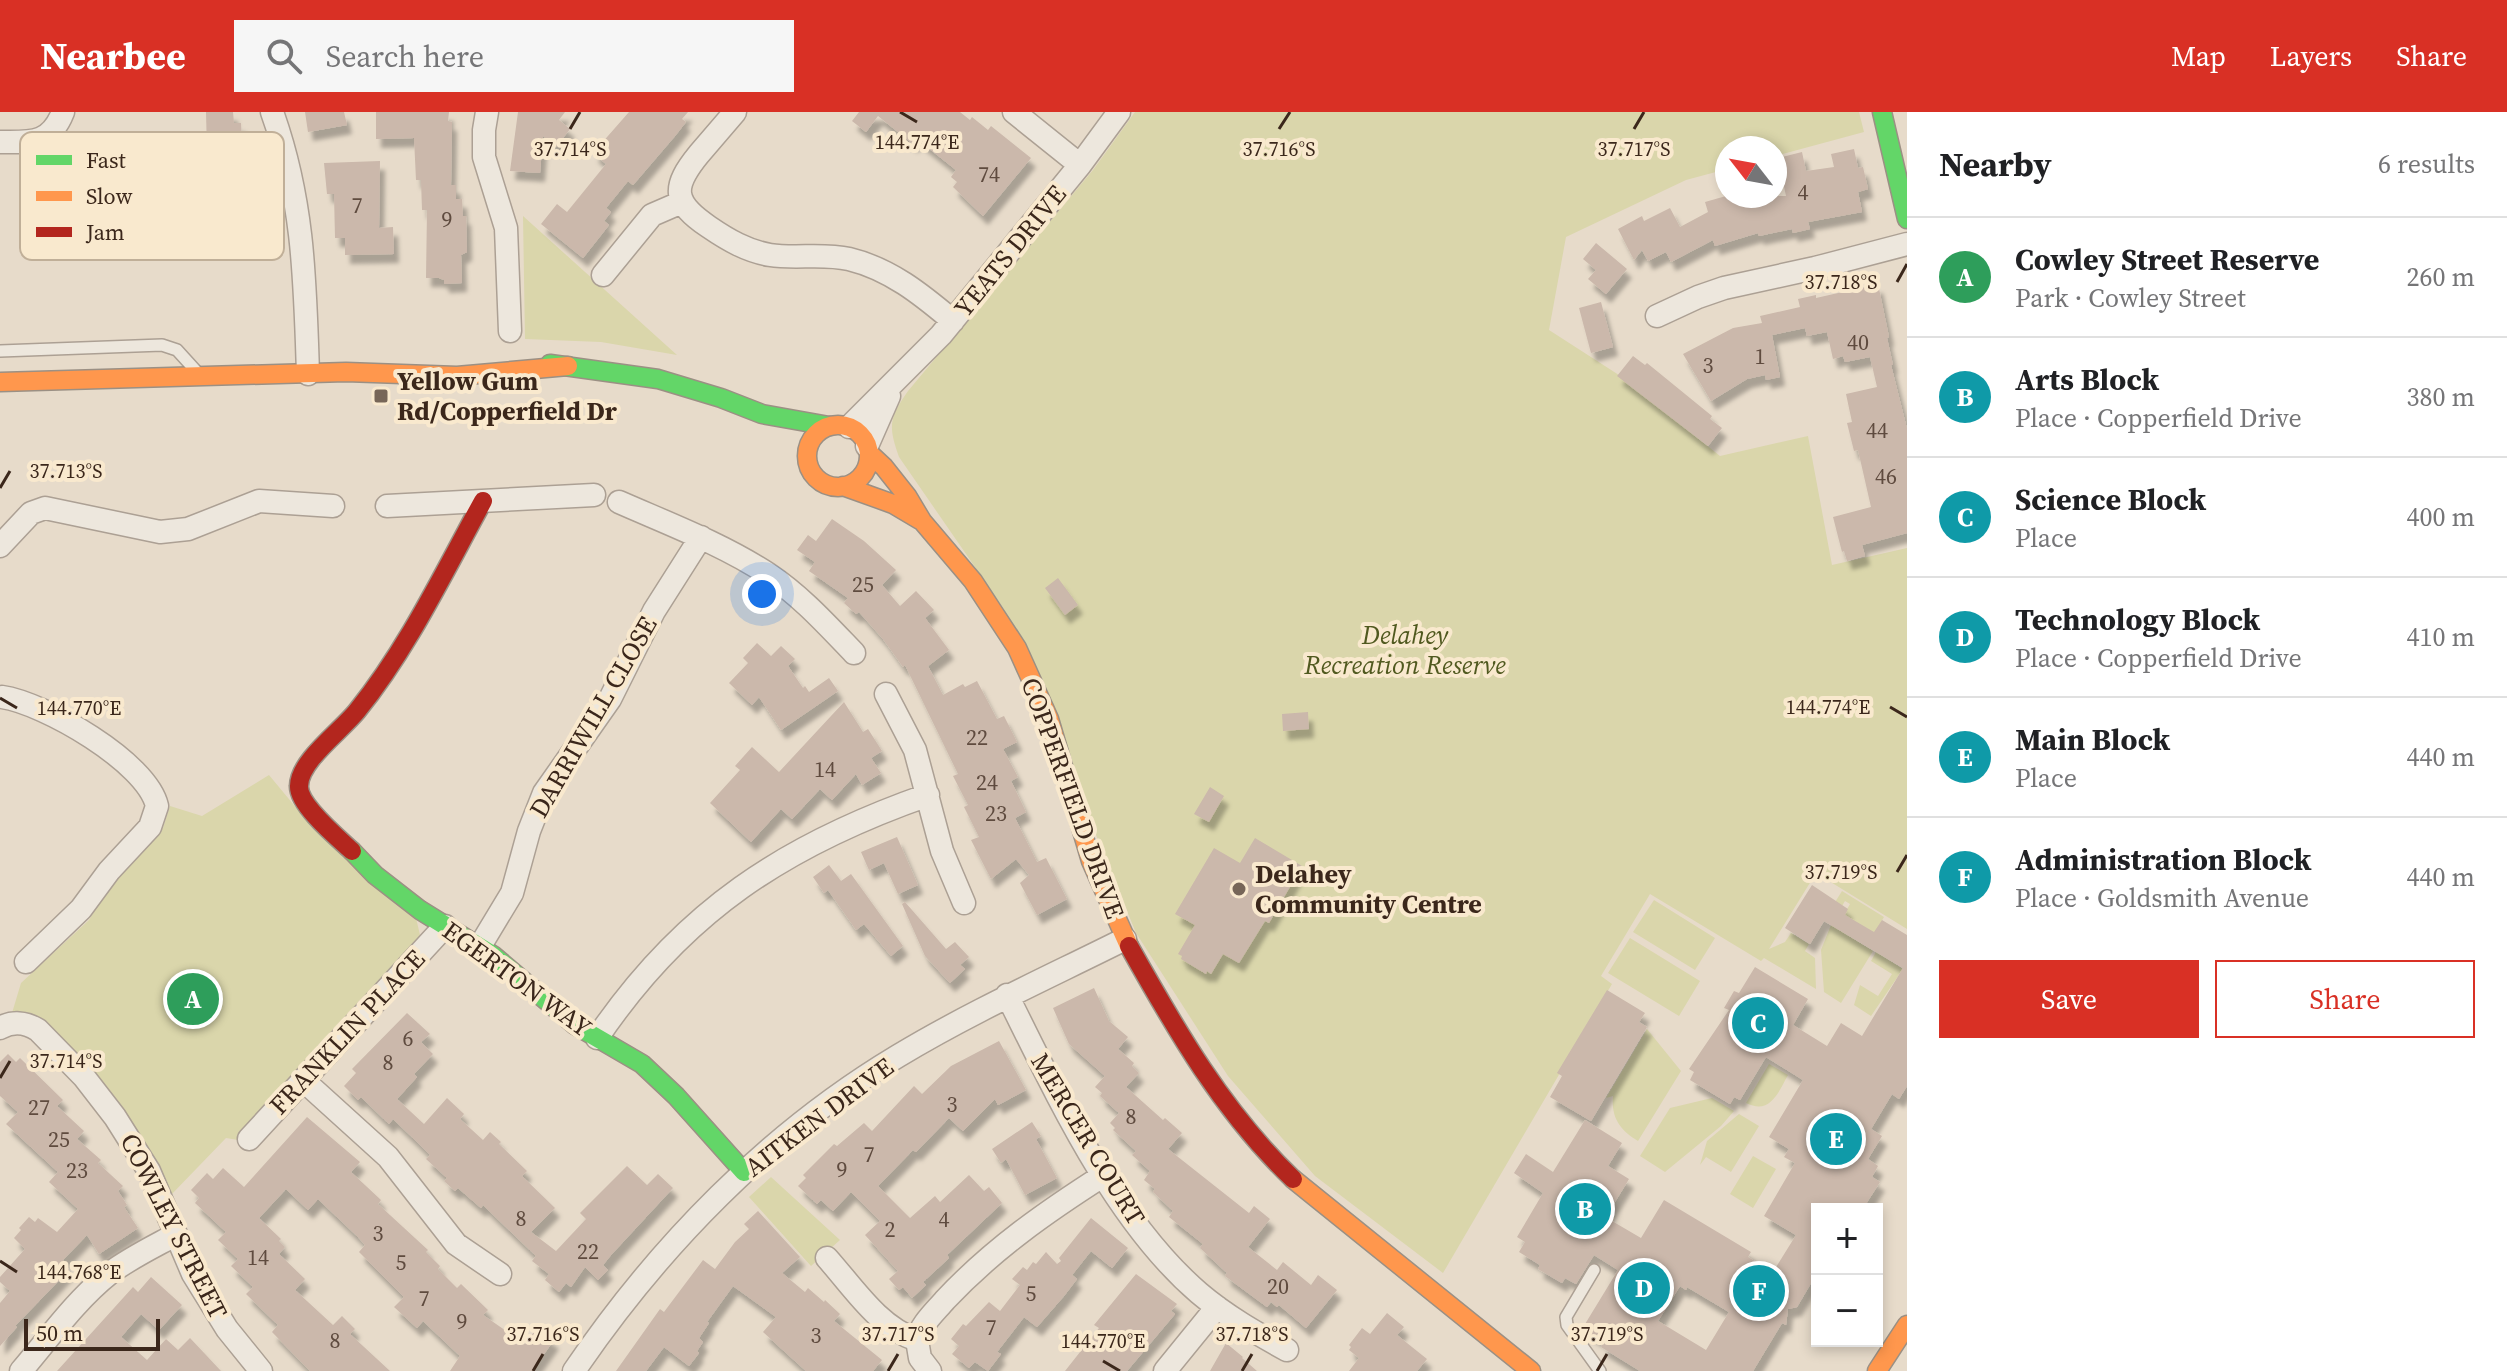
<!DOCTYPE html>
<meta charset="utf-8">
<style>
:root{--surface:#fff;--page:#f6f6f6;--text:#202124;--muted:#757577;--line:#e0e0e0;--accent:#d93025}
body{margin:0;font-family:"Source Serif 4",serif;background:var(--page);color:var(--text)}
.controls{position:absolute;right:24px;bottom:24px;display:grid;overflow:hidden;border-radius:0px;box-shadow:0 4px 12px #0003}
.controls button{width:72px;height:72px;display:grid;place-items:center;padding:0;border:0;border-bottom:2px solid var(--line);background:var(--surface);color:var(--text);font:40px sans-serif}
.compass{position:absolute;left:1715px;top:24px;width:72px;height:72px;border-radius:50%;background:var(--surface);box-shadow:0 4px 12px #0003;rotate:301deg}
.scale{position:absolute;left:24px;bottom:20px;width:136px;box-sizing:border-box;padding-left:8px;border:4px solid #3b271b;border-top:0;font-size:22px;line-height:28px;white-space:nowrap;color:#3b271b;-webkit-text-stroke:6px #f9e9ce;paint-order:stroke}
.you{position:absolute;left:762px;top:482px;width:28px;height:28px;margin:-20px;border:6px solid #fff;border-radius:50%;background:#1a73e8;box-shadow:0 0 0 12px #1a73e833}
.badge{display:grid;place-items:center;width:52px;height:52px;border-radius:50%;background:var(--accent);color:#fff;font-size:26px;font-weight:700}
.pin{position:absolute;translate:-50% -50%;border:4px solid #fff;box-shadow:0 2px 8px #0006}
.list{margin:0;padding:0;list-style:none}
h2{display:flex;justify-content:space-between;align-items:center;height:104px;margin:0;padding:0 32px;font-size:34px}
h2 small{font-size:26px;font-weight:400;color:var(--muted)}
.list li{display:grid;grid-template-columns:52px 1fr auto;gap:24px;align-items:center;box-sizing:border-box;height:120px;padding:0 32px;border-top:2px solid var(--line)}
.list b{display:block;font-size:30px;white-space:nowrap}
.list p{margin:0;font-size:26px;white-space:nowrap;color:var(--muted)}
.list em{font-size:26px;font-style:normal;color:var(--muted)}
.actions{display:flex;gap:16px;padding:24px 32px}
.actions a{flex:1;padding:18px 0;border:2px solid var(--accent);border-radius:0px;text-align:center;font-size:28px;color:var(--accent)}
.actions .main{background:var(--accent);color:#fff}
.icon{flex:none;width:44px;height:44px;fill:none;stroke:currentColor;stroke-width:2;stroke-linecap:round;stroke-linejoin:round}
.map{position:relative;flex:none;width:1907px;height:1259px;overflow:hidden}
header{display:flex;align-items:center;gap:48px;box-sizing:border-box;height:112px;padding:0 40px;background:var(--accent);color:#fff}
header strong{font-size:38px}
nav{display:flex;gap:44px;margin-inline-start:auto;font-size:28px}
.search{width:560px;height:72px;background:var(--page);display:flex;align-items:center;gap:20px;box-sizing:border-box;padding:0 28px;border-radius:0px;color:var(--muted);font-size:30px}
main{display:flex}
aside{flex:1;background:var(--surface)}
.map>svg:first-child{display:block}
</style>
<header>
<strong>Nearbee</strong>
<div class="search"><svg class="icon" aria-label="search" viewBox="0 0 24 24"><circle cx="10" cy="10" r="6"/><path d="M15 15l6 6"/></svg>Search here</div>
<nav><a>Map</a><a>Layers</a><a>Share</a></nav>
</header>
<main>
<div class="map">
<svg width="1907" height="1259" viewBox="0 0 1907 1259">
<defs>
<filter id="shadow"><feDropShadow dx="5" dy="9" stdDeviation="2" flood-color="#0004"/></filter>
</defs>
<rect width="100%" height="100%" fill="#e7dbca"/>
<path fill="#dad6ab" d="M1135,0H1859L1864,20L1775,44V36H1727V57L1686,68L1566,125L1549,218L1622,265L1720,344L1808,324L1832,453L1907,436V817L1816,761L1769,837L1785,830L1791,821L1809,832L1805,839L1815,846L1816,877L1764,846L1761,849L1650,782L1601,864L1612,872L1443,1161L1315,1064L1228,964L1136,821L1004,497L899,345C888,314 889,306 908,279L1093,58Z
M523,104L677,243L601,230L525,227Z
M269,663L298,698L416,806L420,823L415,836L384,873L238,1028L226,1026L170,1084L144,1035L12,901L21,871L89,808L112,770L163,716L170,694L202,704Z
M1842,779L1884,805L1874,822L1867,816L1861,824L1839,811L1850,792L1845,789L1839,799L1832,795Z
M1654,788L1715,826L1695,858L1633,820Z
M1831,813L1873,839L1841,891L1824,880L1821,838Z
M1630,826L1700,869L1679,904L1608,861Z
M1876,840L1903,857L1871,904L1854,893L1860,873L1878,884L1892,862L1871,849Z
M1647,917L1681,959L1638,1029C1620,1018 1611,1006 1613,984L1606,986Z
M1769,952L1788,963C1778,981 1770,1003 1746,991Z
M1712,986L1734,999L1721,1014L1665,1060L1640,1044L1670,996Z
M1739,1002L1759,1014L1731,1060L1706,1045L1700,1053L1707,1029Z
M1753,1044L1776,1057L1753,1096L1730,1082Z
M771,1065L840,1128L811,1154L749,1085Z"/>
<path fill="#cbb8ab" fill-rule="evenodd" filter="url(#shadow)" d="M206,0H233L234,11H241L242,32H229L230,39L207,40Z
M305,0H344L347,13L308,20Z
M376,0H449L448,9L452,10L451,73H456V87H462L463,104H466L467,140L461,143L462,171L444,172V168L439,166H426L427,98H422L421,68H416L414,26L376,27Z
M518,0H565L559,8L570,17L556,35L543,24L540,61L510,59Z
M629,0H688L682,7L686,10L675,24L633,73L628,69L606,96L611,100L604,109L609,113L583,146L541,112L557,92L567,100L606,52L593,41Z
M859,0H960L970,8L972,5L988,18L991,14L1031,46L983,104L953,75L957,70L951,65L956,58L917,27L913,32L878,4L866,20L852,9Z
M1854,37L1858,56L1863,55L1868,77L1858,80L1862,100L1808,110L1810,117L1793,121L1792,117L1759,124L1758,121L1715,134L1713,128L1671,150L1666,140L1648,149L1642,138L1634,148L1618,117L1642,104L1644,109L1670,96L1680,115L1708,100L1705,90L1726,84H1786L1778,46L1802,40L1806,59L1834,55L1831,42Z
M380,49L379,116L393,115L394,142L345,143V126H335L334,82H327L324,51Z
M1596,131L1627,157L1606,182L1588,167L1596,158L1583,147Z
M1878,172L1889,225L1887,226L1893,253H1891L1907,317V421L1862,433L1865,444L1847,449L1844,439L1842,440L1833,405L1871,395L1858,338L1854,339L1847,311L1852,310L1846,282L1877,275L1870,245L1845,250L1843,244L1833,247L1827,220L1807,224L1805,216L1772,223L1780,265L1766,268L1765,263L1747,267L1711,289L1683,242L1733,216L1762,211L1760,204L1800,195L1798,187L1816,183V186Z
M1601,190L1613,235L1591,241L1579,196Z
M1633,244L1645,253L1647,251L1712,304L1710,307L1722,316L1708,334L1617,264Z
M832,407L864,429L896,458L882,473L900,494L916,479L934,498L925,506L949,538L928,554L943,583L963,572L965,575L977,569L997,607L1004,604L1017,630L1003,637L1018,665L1011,669L1026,700L1015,706L1037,750L1046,746L1067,787L1037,803L1020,771L1029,763L1016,747L991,767L971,728L979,725L964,695L968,693L953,664L958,662L905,553L903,555L883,527L859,500L856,502L844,491L848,486L809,459L815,450L797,438L808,423L816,429Z
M1058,466L1078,493L1065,503L1045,476Z
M757,531L771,544L781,534L795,547L788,554L803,576L805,574L809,580L829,566L838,579L781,618L759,585L752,593L729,571L748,551L743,546Z
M844,590L863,620L868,617L882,639L871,646L881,661L862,673L856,662L832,688L820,677L792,707L781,697L751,730L710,691L740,658L735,654L752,635L779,660Z
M1308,600L1309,617L1283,619L1282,602Z
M1210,675L1224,684L1209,710L1194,702Z
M897,725L918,773L898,782L884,751L869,758L861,740Z
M1255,726L1302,754L1269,811L1265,809L1239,851L1223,842L1211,862L1207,859L1206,862L1181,847L1182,844L1178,842L1195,813L1175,802L1214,736L1240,751Z
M829,753L841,769L851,762L903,834L891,844L864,812L856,818L828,778L824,781L813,765Z
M1812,773L1848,797L1845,803L1874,820L1882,808L1907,823V974L1899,987L1892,982L1871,1017L1882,1024L1868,1047L1878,1054L1872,1065L1880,1070L1864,1095L1856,1091L1852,1097H1817V1161L1797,1195L1788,1197L1786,1213L1782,1211L1753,1259H1640L1601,1235L1604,1230L1582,1217L1618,1158L1594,1143L1576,1172L1565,1166L1562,1171L1538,1157L1540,1153L1519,1140L1525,1130L1517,1125L1543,1081L1514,1061L1526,1042L1553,1060L1585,1008L1622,1031L1608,1054L1629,1067L1607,1103L1614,1107L1612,1109L1641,1126L1664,1088L1751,1140L1748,1145L1773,1160L1796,1123L1764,1104L1795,1051L1784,1045L1789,1037L1769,1025L1803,968L1766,945L1740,988L1734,985L1730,992L1690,968L1694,960L1689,957L1729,898L1724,896L1734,879L1739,881L1755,855L1808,887L1793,913L1827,934L1841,911L1862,924L1903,856L1824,809L1810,832L1785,816ZM1680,1174L1686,1178L1687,1175L1729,1200L1706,1238L1658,1209Z
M905,790L946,837L955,830L969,845L960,853L965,857L950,871L925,844L902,792Z
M1094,876L1109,909L1128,925L1118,937L1134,951L1132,954L1139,961L1126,975L1163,1008L1165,1006L1182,1021L1168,1037L1249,1101L1254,1094L1270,1107L1248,1135L1277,1158L1283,1150L1311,1173L1318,1163L1337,1178L1306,1216L1279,1193L1277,1195L1271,1190L1267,1195L1225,1164L1227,1161L1200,1136L1203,1132L1169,1105L1173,1099L1153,1080L1155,1077L1144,1068L1150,1059L1132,1043L1136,1039L1113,1018L1115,1016L1110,1011L1119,1001L1100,984L1102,981L1095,975L1105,964L1069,932L1053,896Z
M1607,878L1645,901L1639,910L1647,915L1591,1009L1550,985L1562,964L1557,961Z
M407,901L430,922L421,930L433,942L414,962L417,965L397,987L424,1012L447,986L464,1002L460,1007L483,1028L490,1020L501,1030L499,1032L527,1059L522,1064L555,1096L531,1120L556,1139L586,1107L580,1101L627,1054L647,1073L658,1062L673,1076L611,1143L603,1153L608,1158L598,1168L585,1155L571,1175L566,1171L559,1180L545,1168L549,1162L532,1149L536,1144L483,1093L481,1096L458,1076L455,1079L444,1069L447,1066L426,1047L430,1043L414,1027L393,1007L389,1012L361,985L358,988L344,974L356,961L352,957Z
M999,929L1026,978L998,993L995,987L963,1019L949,1006L916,1040L913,1038L878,1074L910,1106L935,1084L940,1090L969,1063L984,1079L989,1075L1002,1091L947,1143L949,1146L923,1170L926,1173L912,1186L903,1175L899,1178L889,1167L898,1159L865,1123L880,1109L851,1080L833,1099L821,1088L817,1092L798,1074L806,1066L803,1063L834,1032L837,1034L864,1011L872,1019L914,974L922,982L951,954Z
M8,942L16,950L20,946L63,988L57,994L84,1019L77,1027L101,1048L98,1051L123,1074L118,1079L127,1093L124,1095L138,1116L99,1142L87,1123L63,1148L69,1158L15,1214L17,1215L0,1234V1191L10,1179L0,1170V1165L25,1137L14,1126L21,1118L19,1116L29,1105L35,1110L38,1106L57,1120L78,1097L49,1070L58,1060L6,1012L18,1000L0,984V950Z
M307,1005L360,1050L351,1060L381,1088L378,1092L428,1138L426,1140L440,1154L438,1157L457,1176L461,1172L488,1198L483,1203L525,1232L537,1216L554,1228L532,1259H450L460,1244L423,1209L417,1216L394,1195L404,1185L359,1140L365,1133L358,1125L318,1087L308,1098L286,1077L259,1106L281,1127L279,1129L285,1135L279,1142L305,1167L295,1178L333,1213L342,1204L355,1217L350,1222L390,1259H310L272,1220L278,1213L246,1182L253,1175L231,1154L238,1147L218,1128L226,1120L195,1091L199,1086L191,1078L207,1061L213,1067L223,1056L244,1075Z
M1032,1010L1041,1024L1036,1027L1057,1066L1025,1083L1006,1047L1001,1051L992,1037Z
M758,1099L800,1145L782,1161L805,1180L808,1176L824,1190L825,1188L840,1202L834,1209L882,1248L873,1259H806L763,1220L776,1205L733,1174L707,1210L709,1211L699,1226L703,1230L697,1239L699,1241L689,1254L664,1235L646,1259H616L660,1197L664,1200L703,1148L715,1157L735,1130L749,1117L744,1112Z
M1091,1106L1128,1136L1112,1156L1091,1139L1072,1163L1077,1167L1064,1184L1037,1215L1024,1205L997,1240L1001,1242L988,1259L975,1250L969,1256L952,1242L959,1234L951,1227L963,1212L966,1214L989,1190L1000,1199L1020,1173L1012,1167L1023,1155L1027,1158L1033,1150L1036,1152L1046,1140L1057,1152L1061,1149L1059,1146Z
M1136,1162L1177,1192L1171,1199L1175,1202L1127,1259H1065L1099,1216L1094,1213Z
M151,1165L182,1193L159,1218L141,1202L121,1225L147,1248L166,1227L178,1238L190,1226L221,1259H57L133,1175L138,1180Z
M1387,1201L1404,1215L1397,1223L1427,1247L1417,1259H1349L1359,1246L1349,1238L1351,1235L1349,1233L1362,1216L1370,1222Z
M1226,1231L1243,1245L1242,1246L1257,1259H1210Z"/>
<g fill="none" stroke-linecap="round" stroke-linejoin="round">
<g stroke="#aca094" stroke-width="14">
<path id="lane" d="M0,239L162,233L177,238L197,260
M1594,1158L1566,1205L1567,1213L1600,1259"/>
</g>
<g stroke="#aca094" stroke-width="25">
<path id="street" d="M272,0C304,89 305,170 308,262
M487,0L484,18V45L506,116L510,219
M735,0C723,14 711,28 699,42C672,75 672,90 709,115C728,128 747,139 770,143C796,147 822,141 849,147C890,157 921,182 953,209
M1014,0L1080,53
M0,30C31,30 50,33 63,0
M603,163L652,103L682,90
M1657,204L1698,185L1724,176L1815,156L1907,132
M849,315L941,223L1080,53L1119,0
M867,334L889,284
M619,390C669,412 722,432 768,462C801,484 827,513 854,541
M387,394L594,383
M0,434L31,401L45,396L160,420L188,417L259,389L333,394
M886,582L915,638L942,739L964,791
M2,585C44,591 147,650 157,694L150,715L109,759L81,797L26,850
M480,834L512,781L529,719L544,681L610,587L654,499L701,425
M1007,883C1057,983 1114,1108 1199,1181C1226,1204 1256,1221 1287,1238
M0,916C12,909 26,910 38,918L84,965L115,1005L149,1059L193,1162L227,1217L261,1259
M597,926C683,799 785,733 928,683
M303,968L388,1045L456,1132L500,1162
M249,1027L445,814
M827,1146C853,1175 879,1216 917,1228L920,1246L930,1259
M917,1228C921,1212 935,1200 945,1188C993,1137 1046,1100 1104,1063
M21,1259C50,1225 75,1189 110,1161C130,1146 153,1135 175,1123
M574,1259C659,1134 768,1022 898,944C971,900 1049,865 1125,827
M1165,1259L1217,1195"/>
</g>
<g stroke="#9b9084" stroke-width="21">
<path id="fast" d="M1882,0L1907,107
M550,252L658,267L721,286L762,302L829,314
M352,739L375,763L420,798L494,844L575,913L642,952L676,984L744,1060"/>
</g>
<g stroke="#9b9084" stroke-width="21">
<path id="slow" d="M0,270L346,260L457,264L568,254
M807 344a31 31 0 1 1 62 0a31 31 0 1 1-62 0Z
M869,341L884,355L907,384L922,409L973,469L1017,536L1049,607L1091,749L1129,834
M843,374L893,392L920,408
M1293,1067L1531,1259
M1877,1259L1907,1213"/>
</g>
<g stroke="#9b9084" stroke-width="21">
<path id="jam" d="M352,739C338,726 298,693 299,674C299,649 341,619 357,599C408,536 444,460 483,389
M1129,834C1176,918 1223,1000 1293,1067"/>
</g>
<use href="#lane" stroke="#ede7dd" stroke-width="11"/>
<use href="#street" stroke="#ede7dd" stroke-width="22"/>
<use href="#fast" stroke="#63d668" stroke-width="18"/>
<use href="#slow" stroke="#ff974d" stroke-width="18"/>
<use href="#jam" stroke="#b3261e" stroke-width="18"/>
</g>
<path fill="none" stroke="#3b271b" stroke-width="3" d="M900,0L917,10M570,17L580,0M1279,17L1290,0M1634,17L1644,0M1897,170L1907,152M0,376L10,359M0,586L17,596M1890,595L1907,605M1897,760L1907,743M0,966L10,949M0,1149L17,1160M1103,1249L1120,1259M533,1259L543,1242M888,1259L898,1242M1242,1259L1252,1242M1597,1259L1607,1242"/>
<g fill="#776658" stroke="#f9e9ce" stroke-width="3">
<rect x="373" y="276" width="16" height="16" rx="4"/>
<circle cx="1239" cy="777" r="8"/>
</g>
<g text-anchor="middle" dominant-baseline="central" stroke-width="8" stroke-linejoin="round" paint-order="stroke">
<g font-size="22" fill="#5f4b3f">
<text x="989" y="62">74</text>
<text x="1803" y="80">4</text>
<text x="357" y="93">7</text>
<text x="447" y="107">9</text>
<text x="1858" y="230">40</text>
<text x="1760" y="244">1</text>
<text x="1708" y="253">3</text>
<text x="1877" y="318">44</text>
<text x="1886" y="364">46</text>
<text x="863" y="472">25</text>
<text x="977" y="625">22</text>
<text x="825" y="657">14</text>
<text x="987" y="670">24</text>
<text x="996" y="701">23</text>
<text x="408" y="926">6</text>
<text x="388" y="950">8</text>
<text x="952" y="992">3</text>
<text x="39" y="995">27</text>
<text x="1131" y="1004">8</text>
<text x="59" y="1027">25</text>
<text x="869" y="1042">7</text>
<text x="842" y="1057">9</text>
<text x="77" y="1058">23</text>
<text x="521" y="1106">8</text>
<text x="944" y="1107">4</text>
<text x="890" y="1117">2</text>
<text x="378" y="1121">3</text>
<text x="588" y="1139">22</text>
<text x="258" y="1145">14</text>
<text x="401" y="1150">5</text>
<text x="1278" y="1174">20</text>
<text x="1031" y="1181">5</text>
<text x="424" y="1186">7</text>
<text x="462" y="1209">9</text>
<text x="991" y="1215">7</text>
<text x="816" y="1223">3</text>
<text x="335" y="1228">8</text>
</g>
<g font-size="26" fill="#3b271b" stroke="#f9e9ce">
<text transform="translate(1010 139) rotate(-51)">YEATS DRIVE</text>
<text transform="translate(593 605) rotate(-60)">DARRIWILL CLOSE</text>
<text transform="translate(1073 686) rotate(70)">COPPERFIELD DRIVE</text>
<text transform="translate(517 867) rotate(36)">EGERTON WAY</text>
<text transform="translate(347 920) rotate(-47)">FRANKLIN PLACE</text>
<text transform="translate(819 1005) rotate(-37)">AITKEN DRIVE</text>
<text transform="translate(1088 1027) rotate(59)">MERCER COURT</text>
<text transform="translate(174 1114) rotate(63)">COWLEY STREET</text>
</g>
<g font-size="26" font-weight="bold" fill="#3b271b" stroke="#f9e9ce" text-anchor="start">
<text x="397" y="269">Yellow Gum<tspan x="397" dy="30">Rd/Copperfield Dr</tspan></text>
<text x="1255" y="762">Delahey<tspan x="1255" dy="30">Community Centre</tspan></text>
</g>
<g font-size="26" font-style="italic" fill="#50591f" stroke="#f9e9ce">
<text x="1405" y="523">Delahey<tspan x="1405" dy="30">Recreation Reserve</tspan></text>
</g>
</g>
<rect x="20" y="20" width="264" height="128" rx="12" fill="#f9e9ce" stroke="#c0af98" stroke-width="2"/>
<rect x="36" y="43" width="36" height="10" fill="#63d668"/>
<rect x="36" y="79" width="36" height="10" fill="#ff974d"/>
<rect x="36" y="115" width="36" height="10" fill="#b3261e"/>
<g font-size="22" fill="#3b271b">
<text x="86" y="56">Fast</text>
<text x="86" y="92">Slow</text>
<text x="86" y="128">Jam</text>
</g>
<g font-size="20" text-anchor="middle" fill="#3b271b" stroke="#f9e9ce" stroke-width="8" stroke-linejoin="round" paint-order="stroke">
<text x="917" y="37">144.774°E</text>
<text x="570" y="44">37.714°S</text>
<text x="1279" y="44">37.716°S</text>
<text x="1634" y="44">37.717°S</text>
<text x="1841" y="177">37.718°S</text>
<text x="66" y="366">37.713°S</text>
<text x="1828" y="602">144.774°E</text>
<text x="79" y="603">144.770°E</text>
<text x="1841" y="767">37.719°S</text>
<text x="66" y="956">37.714°S</text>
<text x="79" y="1167">144.768°E</text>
<text x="543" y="1229">37.716°S</text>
<text x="898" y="1229">37.717°S</text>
<text x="1252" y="1229">37.718°S</text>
<text x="1607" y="1229">37.719°S</text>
<text x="1103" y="1236">144.770°E</text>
</g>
</svg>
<div class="controls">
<button>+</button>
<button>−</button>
</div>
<svg class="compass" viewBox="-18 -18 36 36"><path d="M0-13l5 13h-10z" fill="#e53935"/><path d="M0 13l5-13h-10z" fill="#757577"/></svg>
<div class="scale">50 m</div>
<div class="you"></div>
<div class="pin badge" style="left:193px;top:887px;background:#2e9e5b">A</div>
<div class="pin badge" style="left:1585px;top:1097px;background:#0f9aa8">B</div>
<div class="pin badge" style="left:1758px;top:911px;background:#0f9aa8">C</div>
<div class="pin badge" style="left:1644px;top:1176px;background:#0f9aa8">D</div>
<div class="pin badge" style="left:1836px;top:1027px;background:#0f9aa8">E</div>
<div class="pin badge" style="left:1759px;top:1179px;background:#0f9aa8">F</div>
</div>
<aside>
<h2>Nearby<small>6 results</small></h2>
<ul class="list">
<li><span class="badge" style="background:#2e9e5b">A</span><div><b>Cowley Street Reserve</b><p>Park · Cowley Street</p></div><em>260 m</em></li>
<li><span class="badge" style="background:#0f9aa8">B</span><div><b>Arts Block</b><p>Place · Copperfield Drive</p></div><em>380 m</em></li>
<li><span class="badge" style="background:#0f9aa8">C</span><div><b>Science Block</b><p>Place</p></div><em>400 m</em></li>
<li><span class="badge" style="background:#0f9aa8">D</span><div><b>Technology Block</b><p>Place · Copperfield Drive</p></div><em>410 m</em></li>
<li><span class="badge" style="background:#0f9aa8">E</span><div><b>Main Block</b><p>Place</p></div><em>440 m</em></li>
<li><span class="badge" style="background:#0f9aa8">F</span><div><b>Administration Block</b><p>Place · Goldsmith Avenue</p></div><em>440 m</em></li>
</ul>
<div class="actions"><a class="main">Save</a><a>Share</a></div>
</aside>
</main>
